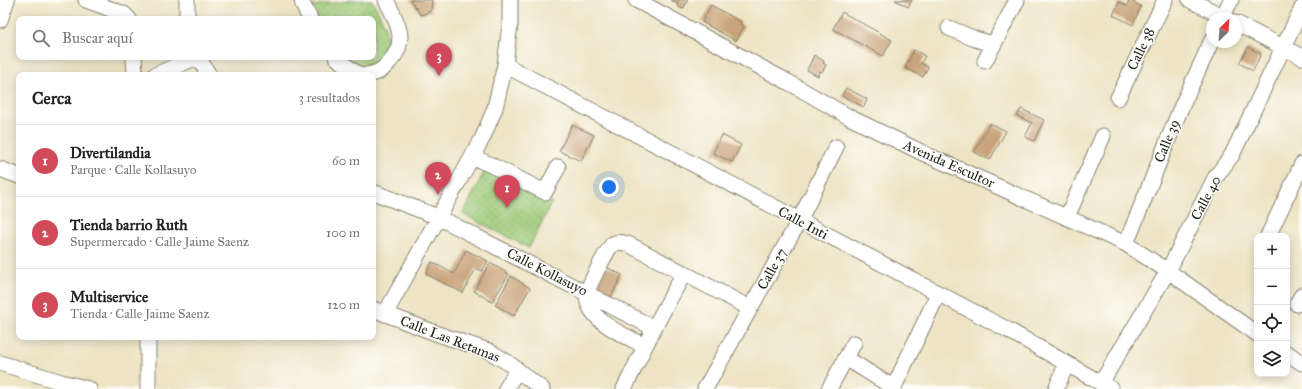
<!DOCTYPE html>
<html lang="es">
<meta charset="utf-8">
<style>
:root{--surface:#fff;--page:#f6f6f6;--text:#222;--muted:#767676;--line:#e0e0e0;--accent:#d1495b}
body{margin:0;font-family:"IM FELL Great Primer",serif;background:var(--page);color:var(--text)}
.controls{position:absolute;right:12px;bottom:12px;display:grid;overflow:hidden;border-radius:8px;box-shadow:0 2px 10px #0003}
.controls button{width:36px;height:36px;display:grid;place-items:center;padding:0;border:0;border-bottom:1px solid var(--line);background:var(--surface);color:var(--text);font:20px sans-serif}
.compass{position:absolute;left:1206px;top:12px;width:36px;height:36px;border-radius:50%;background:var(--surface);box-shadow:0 2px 10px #0003;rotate:25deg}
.you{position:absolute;left:609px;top:187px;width:14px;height:14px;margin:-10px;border:3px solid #fff;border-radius:50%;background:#1a73e8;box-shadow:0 0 0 6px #1a73e833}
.badge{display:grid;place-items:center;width:26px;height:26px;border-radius:50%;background:var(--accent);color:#fff;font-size:13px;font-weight:700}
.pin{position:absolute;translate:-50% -33px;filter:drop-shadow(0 1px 2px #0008)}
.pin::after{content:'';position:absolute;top:21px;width:14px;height:12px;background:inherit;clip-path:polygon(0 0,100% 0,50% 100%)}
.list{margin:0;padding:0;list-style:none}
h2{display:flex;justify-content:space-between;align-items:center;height:52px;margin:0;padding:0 16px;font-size:17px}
h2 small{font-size:13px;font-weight:400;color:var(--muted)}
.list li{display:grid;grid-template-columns:26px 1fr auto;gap:12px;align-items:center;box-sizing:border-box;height:72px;padding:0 16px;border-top:1px solid var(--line)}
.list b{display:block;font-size:15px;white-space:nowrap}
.list p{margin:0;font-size:13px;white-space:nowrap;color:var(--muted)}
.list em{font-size:13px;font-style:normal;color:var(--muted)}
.icon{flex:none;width:22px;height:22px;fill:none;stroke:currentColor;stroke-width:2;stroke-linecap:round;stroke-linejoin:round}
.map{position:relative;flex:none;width:1302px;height:389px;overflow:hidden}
.search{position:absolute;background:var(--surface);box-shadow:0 2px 10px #0003;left:16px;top:16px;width:360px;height:44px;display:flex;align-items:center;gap:10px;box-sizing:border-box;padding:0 14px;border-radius:8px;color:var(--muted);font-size:15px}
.panel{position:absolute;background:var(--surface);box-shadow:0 2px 10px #0003;left:16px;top:72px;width:360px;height:268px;border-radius:8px}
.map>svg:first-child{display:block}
</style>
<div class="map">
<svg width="1302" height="389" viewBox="0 0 1302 389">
<defs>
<pattern id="park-dots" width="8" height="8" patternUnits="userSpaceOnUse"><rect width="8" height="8" fill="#9dca78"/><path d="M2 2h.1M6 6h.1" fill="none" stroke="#87ad67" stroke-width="1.8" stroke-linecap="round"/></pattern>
</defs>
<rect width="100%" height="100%" fill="#fdfcf7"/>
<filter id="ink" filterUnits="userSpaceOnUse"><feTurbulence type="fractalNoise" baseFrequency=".025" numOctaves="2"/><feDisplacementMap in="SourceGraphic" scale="8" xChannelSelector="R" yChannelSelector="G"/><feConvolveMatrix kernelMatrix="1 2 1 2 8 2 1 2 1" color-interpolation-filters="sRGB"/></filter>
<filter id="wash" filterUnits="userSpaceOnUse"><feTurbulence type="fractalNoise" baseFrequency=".012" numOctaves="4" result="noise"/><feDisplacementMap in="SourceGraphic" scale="16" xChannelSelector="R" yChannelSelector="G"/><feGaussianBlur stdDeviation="0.9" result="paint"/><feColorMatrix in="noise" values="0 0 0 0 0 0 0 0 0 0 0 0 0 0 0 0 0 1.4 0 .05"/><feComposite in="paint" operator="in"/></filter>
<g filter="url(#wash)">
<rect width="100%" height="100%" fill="#eee4c5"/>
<path fill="url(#park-dots)" stroke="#5c734a" d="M348,0H372C382,18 399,49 376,65C373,68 366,68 361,70L340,57H373V19H319L312,6L348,1Z
M486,168L552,202L529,248L463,214Z"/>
<g id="blocks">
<path fill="#c9a379" d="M410,0H432L431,11L421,15Z
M671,0H688L683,9L677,6L678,4Z
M895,0H912L908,7Z
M1129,0L1141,6L1133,25L1113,15L1119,2L1127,6Z
M711,5L741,22L740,24L744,26L736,41L702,22Z
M842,12L892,40L883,56L833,29Z
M1248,47L1261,54L1253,71L1239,63Z
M914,50L925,56L921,63L928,67L923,77L905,68Z
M814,55L824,61L823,63L826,65L822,72L820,71L818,76L807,70Z
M846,88L867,99L864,107L842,96Z
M1021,109L1044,120L1034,141L1025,137L1032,123L1017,116Z
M990,123L1006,131L990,160L974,152Z
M572,125L594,135L581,161L559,151Z
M722,135L741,145L732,162L713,153Z
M466,250L488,261L482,271L476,268L463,293L426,274L432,262L454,274Z
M490,263L509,274L492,302L474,291Z
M606,267L622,275L611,297L595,289Z
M511,276L530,288L514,316L495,305Z"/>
</g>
</g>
<g filter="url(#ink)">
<use href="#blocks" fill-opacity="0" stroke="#858070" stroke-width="1"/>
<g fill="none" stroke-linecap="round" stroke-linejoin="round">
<g stroke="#858070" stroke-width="17">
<path id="minor" d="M86,0L124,14L129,19
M187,0V13L188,19
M302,0L303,5L310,19
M636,0L788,82L849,117L925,154L1126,244L1168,271L1257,334
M1190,0L1226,18
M1222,18L1231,0
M0,20L7,0
M1236,23L1302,57
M949,28L975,39L993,44
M134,57L135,75
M198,57L209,75
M336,57L345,65L359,75
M985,61L1017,0
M505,65L1008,330L1111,389
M155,75L197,57
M367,75C378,73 383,70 390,61C409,41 397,21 386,0
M1118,98L1165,0
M472,157L489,164L545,192L558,167
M0,169L19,176
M373,192L438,217L654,328
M1067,217L1103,136
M1268,236L1302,164
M1126,244L1180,110L1212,40
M1297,304L1302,295
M373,309L438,334L489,351L507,362L542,389
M385,314L472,157L483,137L495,108L505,65L510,24V0
M645,346C628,337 597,325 589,305C588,303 587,296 587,293C588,287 608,247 613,244C617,241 623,243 628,244L750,308
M1287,353L1302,363
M846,358L894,388
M0,363L61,382L89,389
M1101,383L1168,271L1215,178L1232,155L1302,8
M148,389V337
M506,389L517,370
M624,389L654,328L684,273
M705,389L799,221L836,147
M829,389L854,343
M893,389L938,294
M1056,389L1066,365"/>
</g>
<use href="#minor" stroke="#fff" stroke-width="15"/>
</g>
</g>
<g text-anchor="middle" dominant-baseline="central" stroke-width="3" stroke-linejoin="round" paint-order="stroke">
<g font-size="14" fill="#1c1c1c" stroke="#fdfcf7">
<text transform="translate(1141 49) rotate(-64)">Calle 38</text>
<text transform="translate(1167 141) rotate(-68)">Calle 39</text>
<text transform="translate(949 164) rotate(24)">Avenida Escultor</text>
<text transform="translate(1206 198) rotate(-62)">Calle 40</text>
<text transform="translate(803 223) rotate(28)">Calle Inti</text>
<text transform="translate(772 269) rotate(-61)">Calle 37</text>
<text transform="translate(547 272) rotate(27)">Calle Kollasuyo</text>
<text transform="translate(450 339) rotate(21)">Calle Las Retamas</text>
</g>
</g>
</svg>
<div class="controls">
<button>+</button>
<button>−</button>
<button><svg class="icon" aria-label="locate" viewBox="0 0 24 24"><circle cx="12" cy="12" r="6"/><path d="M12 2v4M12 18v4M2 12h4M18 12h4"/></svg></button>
<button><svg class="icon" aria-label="layers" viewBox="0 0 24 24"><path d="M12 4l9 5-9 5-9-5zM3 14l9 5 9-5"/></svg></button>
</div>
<svg class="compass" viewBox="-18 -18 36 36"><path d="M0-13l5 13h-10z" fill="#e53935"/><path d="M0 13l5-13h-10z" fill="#767676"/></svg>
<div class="you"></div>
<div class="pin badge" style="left:507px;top:208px">1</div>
<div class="pin badge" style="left:438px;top:195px">2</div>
<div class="pin badge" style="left:439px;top:76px">3</div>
<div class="search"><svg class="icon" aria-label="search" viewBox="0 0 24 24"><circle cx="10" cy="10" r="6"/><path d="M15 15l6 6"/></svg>Buscar aquí</div>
<section class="panel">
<h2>Cerca<small>3 resultados</small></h2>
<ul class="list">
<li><span class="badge">1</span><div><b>Divertilandia</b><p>Parque · Calle Kollasuyo</p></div><em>60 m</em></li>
<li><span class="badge">2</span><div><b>Tienda barrio Ruth</b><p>Supermercado · Calle Jaime Saenz</p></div><em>100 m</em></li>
<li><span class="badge">3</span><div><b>Multiservice</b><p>Tienda · Calle Jaime Saenz</p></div><em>120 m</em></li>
</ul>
</section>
</div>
